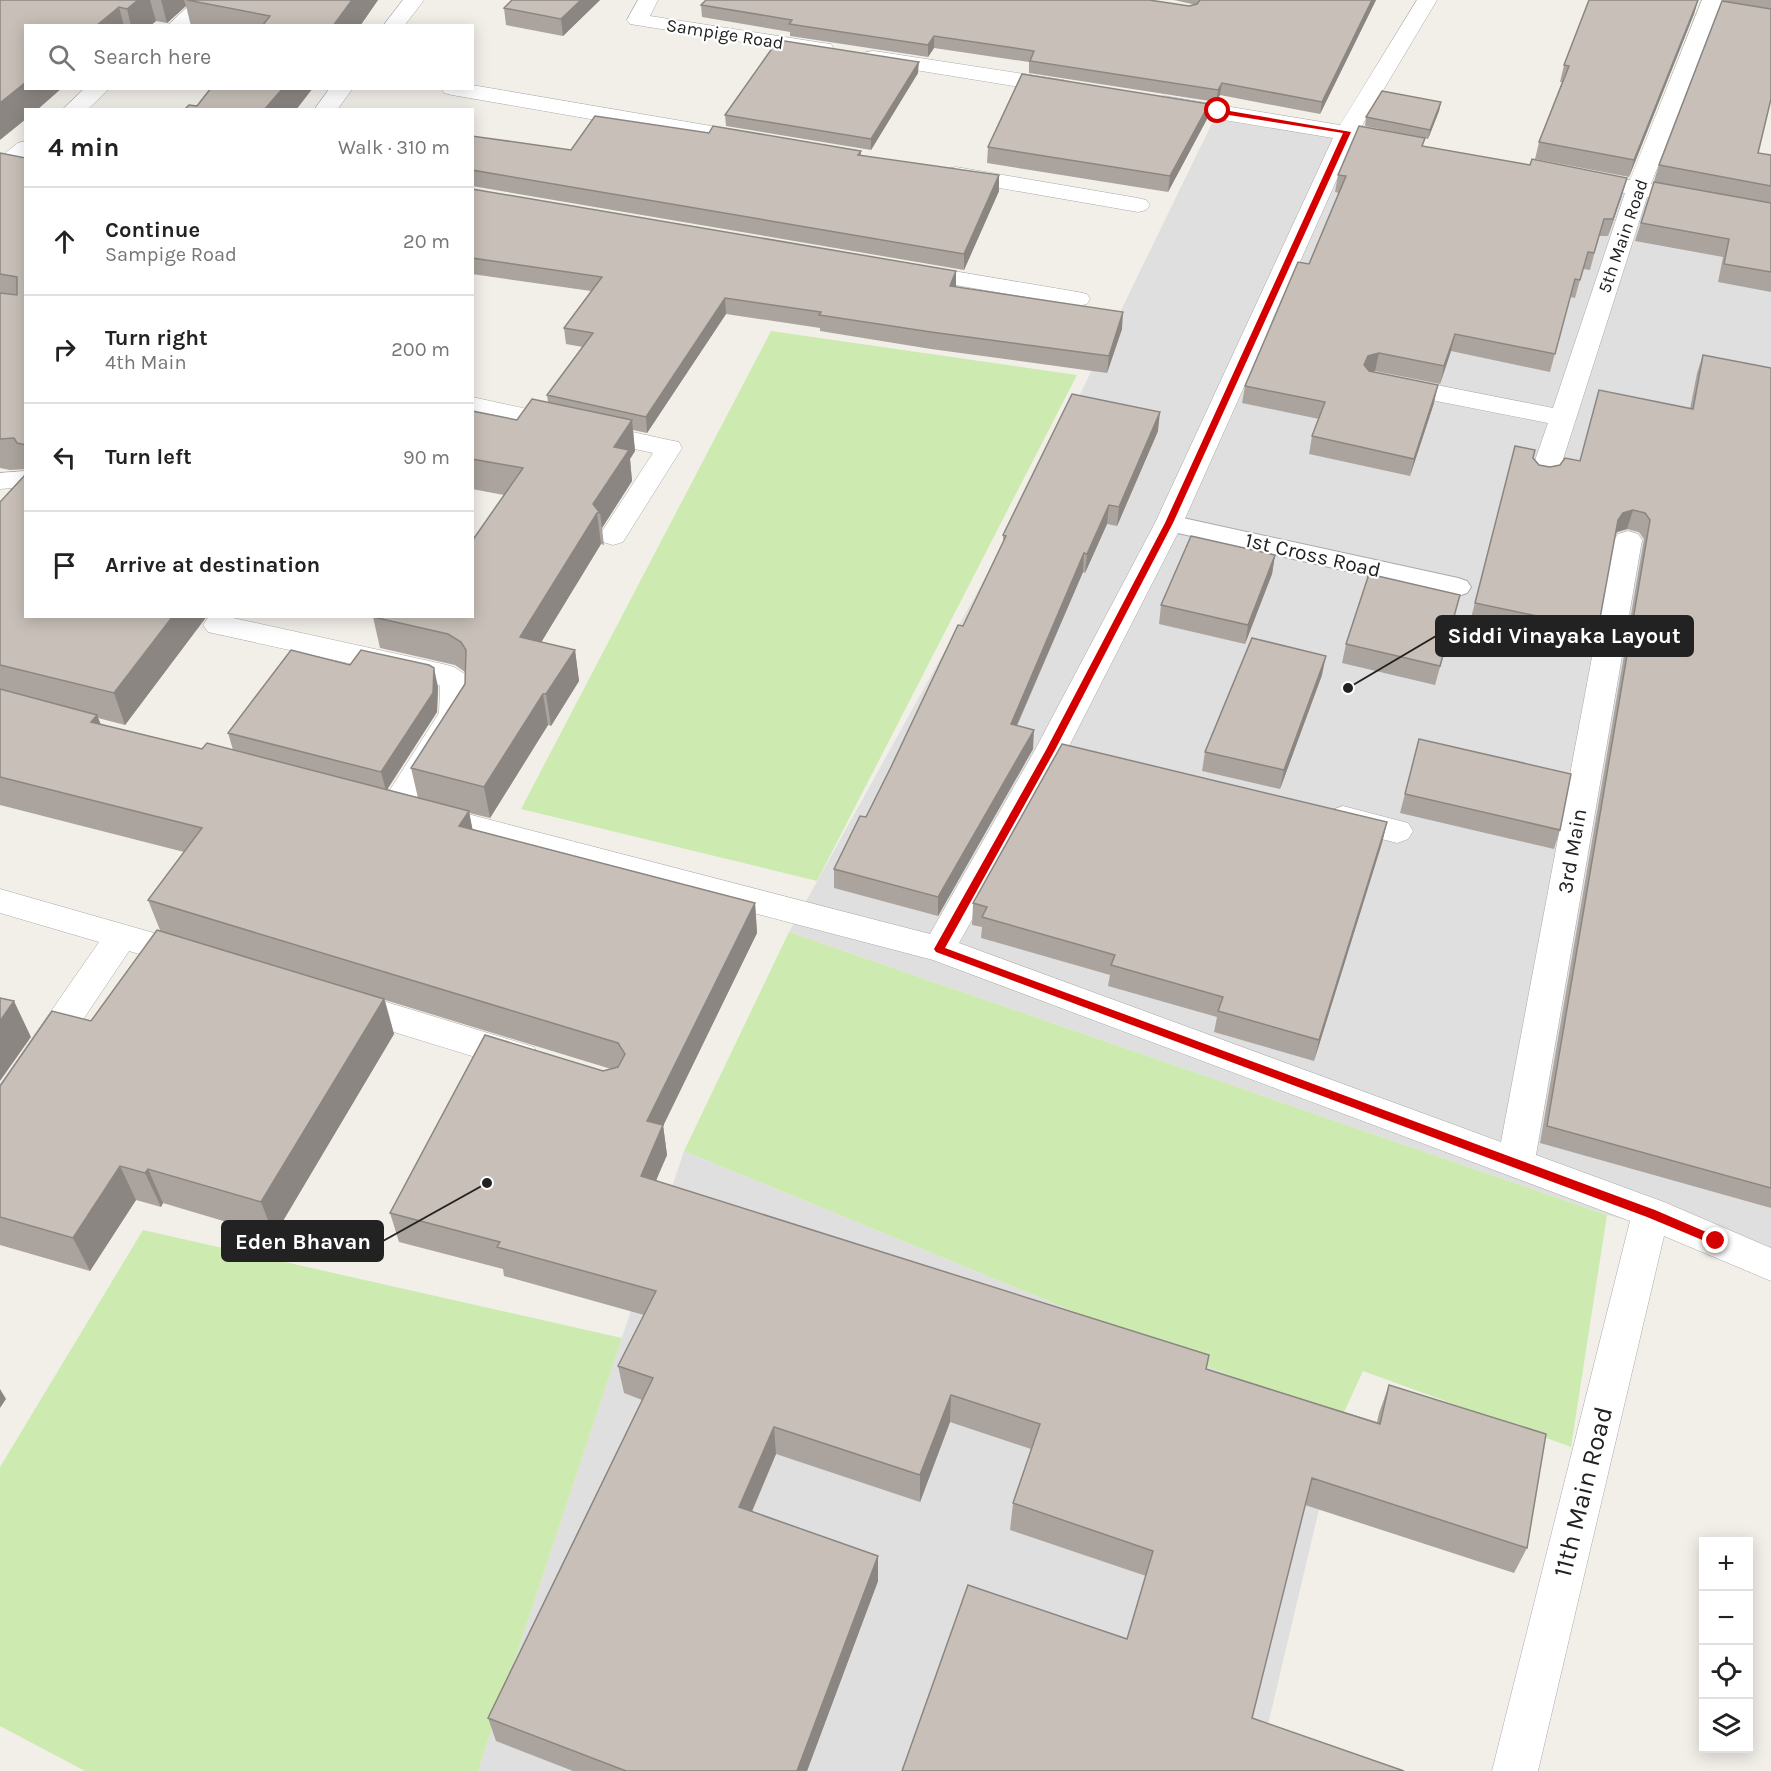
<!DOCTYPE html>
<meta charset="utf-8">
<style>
:root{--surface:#fff;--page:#f6f6f6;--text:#222;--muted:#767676;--line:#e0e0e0}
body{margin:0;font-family:Karla,sans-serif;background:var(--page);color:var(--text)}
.controls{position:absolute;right:18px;bottom:18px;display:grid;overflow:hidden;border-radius:0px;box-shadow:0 3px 15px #0003}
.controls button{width:54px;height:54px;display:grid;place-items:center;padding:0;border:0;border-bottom:2px solid var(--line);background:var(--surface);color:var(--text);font:30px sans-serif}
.stop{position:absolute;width:18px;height:18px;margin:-14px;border:4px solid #d40000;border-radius:50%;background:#fff}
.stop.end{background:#d40000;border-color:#fff;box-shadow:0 2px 6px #0008}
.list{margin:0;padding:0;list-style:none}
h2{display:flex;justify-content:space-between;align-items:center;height:78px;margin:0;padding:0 24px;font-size:26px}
h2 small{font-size:20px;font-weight:400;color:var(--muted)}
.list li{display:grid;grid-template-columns:39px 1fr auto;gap:18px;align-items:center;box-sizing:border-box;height:108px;padding:0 24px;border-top:2px solid var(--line)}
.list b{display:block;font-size:22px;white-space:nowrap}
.list p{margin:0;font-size:20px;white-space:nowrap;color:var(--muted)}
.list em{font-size:20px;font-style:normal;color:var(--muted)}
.icon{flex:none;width:33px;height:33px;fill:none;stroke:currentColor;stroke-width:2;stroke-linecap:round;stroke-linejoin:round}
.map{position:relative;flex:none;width:1771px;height:1771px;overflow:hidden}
.search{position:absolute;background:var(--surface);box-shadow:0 3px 15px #0003;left:24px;top:24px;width:450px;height:66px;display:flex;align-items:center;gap:15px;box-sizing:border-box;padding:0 21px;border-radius:0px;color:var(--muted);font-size:22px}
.panel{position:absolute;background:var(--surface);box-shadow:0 3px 15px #0003;left:24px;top:108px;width:450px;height:510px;border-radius:0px}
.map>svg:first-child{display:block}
</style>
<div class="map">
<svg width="1771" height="1771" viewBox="0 0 1771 1771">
<rect width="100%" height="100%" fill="#f2efe9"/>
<path fill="#e0dfdf" d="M1218,111L1771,216V1262L1716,1241L1607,1215L789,932L1031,495Z
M684,1151L1340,1421L1257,1771H478Z"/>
<path fill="#cdebb0" d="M771,331L1077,375L817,881L521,809Z
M789,932L1607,1215L1571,1447L1363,1371L1340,1421L684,1151Z
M143,1230L622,1338L478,1771H85L0,1726V1467Z"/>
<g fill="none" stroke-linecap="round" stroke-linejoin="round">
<g stroke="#a9a9a9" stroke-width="2">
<path id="service" d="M1169,515L1458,578L1467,581L1471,587L1467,593L1458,596L1160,529L1156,523L1160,517Z"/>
</g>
<g stroke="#a9a9a9" stroke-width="1">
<path id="minor" d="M195,0H218L190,26H167Z
M403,0H424L404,26H383Z
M638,0H658L650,16L823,43L831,44L834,49L831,54L823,55L630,24L627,20Z
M1417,0H1437L1360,129L1408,137L1411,142L1408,147L1400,149L1354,141L1183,523L1067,750L959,943L1501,1142L1614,540L1618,534L1628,531L1638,534L1642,540L1536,1155L1664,1202L1771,1248V1281L1664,1236L1538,1771H1492L1630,1221L933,960L429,828L418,824L413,816L418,808L429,804L930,934L1035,750L1155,523L1333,138L1164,110L1156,108L1153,103L1156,98L1164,96L1340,125Z
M1702,0H1722L1651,184L1771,207V221L1647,197L1558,475L1554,481L1544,483L1534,481L1530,475L1548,423L1391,392L1382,390L1378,384L1382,378L1391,376L1553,408L1625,193L1572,182L1568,177L1572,172L1580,170L1630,180Z
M874,51L1063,80L1071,82L1074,87L1071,92L1063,94L866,62L863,57L866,52Z
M472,85L752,133L760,135L763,140L760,145L752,147L452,95L444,93L441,88H472Z
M85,88H110L87,110H62Z
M330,88H353L337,110H314Z
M26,141V159L8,173L0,175V157L18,143Z
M956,167L1138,198L1146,200L1150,205L1146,210L1138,212L948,179L944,174L948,169Z
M912,264L1078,292L1087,294L1090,299L1087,304L1078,306L903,276L900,271L903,266Z
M472,397L669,440L679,442L682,448L623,542L613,545L603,542L599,536L653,453L472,413Z
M26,471V487L0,489V473Z
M214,616H224L443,664L454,667L466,675L470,682L469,714L406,815L395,818L384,815L379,807L439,713L440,686L434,682L208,632L203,625L208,618Z
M1343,806L1408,823L1413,831L1408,839L1397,843L1332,826L1327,818L1332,810Z
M0,889L203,947L208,956L203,965L191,969L129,951L13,1124L0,1129V1085L99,942L0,913Z
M347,990L534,1047L539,1057L534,1067L521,1071L335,1014L330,1004L335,994Z"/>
</g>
<use href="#service" fill="#fff" fill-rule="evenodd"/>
<use href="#minor" fill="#fff" fill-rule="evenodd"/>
</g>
<path fill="#aba49e" d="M0,0H378L360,26H191L186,6L167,23L156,21L150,26H26Z
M600,0L563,36L506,25L504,8Z
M1174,0H1376L1320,114L1220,95L1216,102L1029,73V62L934,48L928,57L790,36V32L702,17L701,5L1189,6L1196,5Z
M1698,0L1694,14L1629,177L1535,159L1539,142L1562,82H1560L1564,65Z
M1723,0H1771V99L1758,153L1771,155V292L1718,282L1723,257L1635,241L1659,165Z
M918,73L871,150L726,126L725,115Z
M1441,102L1439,111L1428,139L1365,126L1366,117Z
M1207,119L1168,192L987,163L988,147Z
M709,133L861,151V155L999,191L964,270L472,186V136L571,150Z
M1424,146L1622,195L1608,236H1599L1590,270L1583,269L1575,298L1570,297L1550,372L1451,351L1440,384L1375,371L1371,372L1434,403L1410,476L1309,454L1312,436L1319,419L1242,403L1245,386L1309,264L1339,193L1335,192L1338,175Z
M0,153L26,158V469L10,470L0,468Z
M472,189L956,287L1122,329L1107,373L931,349L820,331V328L726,314L647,433L633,430L635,451L630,459L632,481L602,528L604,545L601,544L541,642L575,650L579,681L551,726L548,725L490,818L469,813L472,829L755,903L757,933L663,1125L667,1155L656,1181L1209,1355L1206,1369L1377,1422L1379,1413L1389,1385L1527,1548L1514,1573L1305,1505L1252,1718L902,1771L1127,1639L1146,1576L1010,1530L1013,1503L1031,1449L950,1422L920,1502L776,1454L752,1512L878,1581L807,1771H573L496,1741L488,1718L642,1400L624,1393L618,1366L644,1315L504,1276L503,1269L399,1242L390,1213L603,1071L611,1069L385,1000L394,1034L274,1236L163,1203L161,1207L136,1200L90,1271L0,1245V1086L91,1021L160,930L148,900L184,852L0,805V502L26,616H207L125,725L98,718L101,725L202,749L233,750L228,733L438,687L437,712L387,790L418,798L411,768L465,684V672L455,665L380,648L373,617L472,616L504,495L472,489V411L517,420L548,402L547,395L583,347L566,344L564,328L591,291L472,274Z
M1703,355L1771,368V1208L1540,1143L1644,539L1639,532L1627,529L1617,532L1615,534L1598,629L1592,648L1470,622L1515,446L1533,458L1539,465L1550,467L1579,461L1690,409L1697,373Z
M1158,431L1117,526L1107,524L1085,573L1083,572L1017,726L1033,749L938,916L834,888V869L866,817L963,626L1003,542V535Z
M1275,555L1272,574L1245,644L1159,624L1161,605Z
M1455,614L1435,685L1342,663L1346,644Z
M1322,675L1280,789L1202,771L1205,752Z
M1419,739L1560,830L1554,849L1400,813Z
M1387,822L1382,843L1314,1061L1214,1032L1217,1017L1108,986L1110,975L981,938L982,927L972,925L973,903Z"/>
<path fill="#8b8681" d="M138,0H150L156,21L150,26H131L127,9Z
M161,0H184L186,6L167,23Z
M352,0H378L360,26H333Z
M581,0H600L563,36L561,19Z
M1372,0H1376L1320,114L1322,102Z
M1698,0L1694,14L1629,177L1634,160Z
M119,7L124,26H96Z
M934,36V48L928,57V45Z
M919,62L918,73L871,150V139Z
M26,82V88H62L37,110H26V119L0,140V103Z
M1222,83L1220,95L1216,102L1218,90Z
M283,88H313L296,110H264Z
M1441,102L1439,111L1428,139L1430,130Z
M1209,104L1207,119L1168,192L1170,176Z
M999,175V191L964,270V254Z
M1627,178L1622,195L1608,236L1613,219Z
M956,271V287L950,286Z
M725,298L726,314L647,433L646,417Z
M1123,312L1122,329L1107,373L1109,356Z
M1455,334L1451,351L1440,384L1444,366Z
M1379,353L1375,371L1364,374V365L1368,356Z
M1438,385L1434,403L1410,476L1414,459Z
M1160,412L1158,431L1117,526L1119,507Z
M632,420L635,451L630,459L632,481L602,528L600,513H597L601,544L525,669L520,637L593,504L614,447Z
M1109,505L1107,524L1085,573L1087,554Z
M1633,510L1627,529L1617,532L1612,539L1618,520L1623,513Z
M1084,553L1083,572L1009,743L1011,724Z
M1275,555L1272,574L1245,644L1248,625Z
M173,616H207L125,725L114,693Z
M575,650L579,681L551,726L546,694Z
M1326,656L1322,675L1280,789L1284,770Z
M434,668L438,687L437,712L386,791L381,772Z
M543,694L548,725L490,818L484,787Z
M97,715L109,746L91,722Z
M1034,730L1033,749L938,916V897Z
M469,811L475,842L459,826Z
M1387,822L1382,843L1314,1061L1319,1040Z
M755,903L757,933L651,1151L647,1121Z
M384,999L394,1034L274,1236L261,1202Z
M14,1001L31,1037L0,1081V1021Z
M663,1125L667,1155L645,1205L641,1176Z
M120,1166L136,1200L90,1271L73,1238Z
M148,1169L163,1203L161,1207L145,1173Z
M0,1389L6,1399L0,1408Z
M951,1395L950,1422L920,1502V1475Z
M774,1427L776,1454L742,1534L739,1507Z
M878,1556V1581L807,1771H797Z"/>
<path fill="#c7bfb8" stroke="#8b8681" stroke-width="1.5" d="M0,0H138L127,9L119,7L96,26H26V82L0,103Z
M187,0H352L333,26H262L270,16Z
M512,0H581L561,19L504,8Z
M706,0H1149L1189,6L1197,4L1200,0H1372L1322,102L1222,83L1218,90L1030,61L1034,51L934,36L928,45L789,24L792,20L701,5Z
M1589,0H1698L1634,160L1539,142L1569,66L1564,65Z
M1722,1L1771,9V99L1758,153L1771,155V186L1659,165Z
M778,40L919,62L871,139L725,115Z
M1022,74L1209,104L1170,176L988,147Z
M211,88H283L264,110H184L189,105L197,106Z
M1382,91L1441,102L1430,130L1366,117Z
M595,116L709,133L713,126L861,151L858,155L999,175L964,254L472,170V136L571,150Z
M1359,126L1425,138L1422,146L1530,165L1532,159L1627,178L1613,219H1604L1594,253L1588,252L1580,280L1575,279L1555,354L1455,334L1444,366L1379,353L1368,356L1364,365L1369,371L1438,385L1414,459L1312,436L1325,402L1245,386L1298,262L1309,264L1346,176L1338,175Z
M0,153L26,158V445L17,443L14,438L0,439V293L17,295V277L0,274Z
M1654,182L1771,203V272L1724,264L1729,239L1641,223Z
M472,189L956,271L950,286L1123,312L1109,356L931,332L819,315L821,312L725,298L646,417L547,395L593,333L564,328L602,277L472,258Z
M1703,355L1771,368V1188L1547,1126L1650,520L1645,513L1633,510L1623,513L1618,520L1598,629L1475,603L1515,446L1535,450L1533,458L1539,465L1550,467L1560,465L1565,458L1580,461L1599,390L1693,409Z
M1072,394L1160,412L1119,507L1109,505L1087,554L1084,553L1011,724L1034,730L938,897L834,869L860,816L866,817L891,767L958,625L963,626L1006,536L1003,535Z
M532,399L632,420L614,447L629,450L593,504L600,513H597L520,637L575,650L546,694H543L484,787L411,768L465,684L466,650L461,642L448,634L373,617L472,616V541L523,468L472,459V411L517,420Z
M26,474V616H173L114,693L0,665V502Z
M1191,536L1275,555L1248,625L1161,605Z
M1369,574L1460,595L1440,666L1346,644Z
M1252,638L1326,656L1284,770L1205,752Z
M291,650L350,665L361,650L429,665L434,668L433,693L381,772L228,733Z
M0,689L97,715L91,722L202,749L207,743L469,811L459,826L755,903L647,1121L663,1125L641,1176L1209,1355L1206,1369L1380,1424L1389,1385L1546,1434L1527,1548L1312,1478L1252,1718L1404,1771H902L968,1585L1127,1639L1153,1551L1013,1503L1040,1424L951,1395L920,1475L774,1427L739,1507L878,1556L797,1771H626L488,1718L653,1378L618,1366L656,1291L497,1247L500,1242L390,1213L485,1035L603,1071L618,1067L625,1054L618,1043L148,900L202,828L0,777Z
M1419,739L1571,774L1560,830L1405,794Z
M1062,744L1387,822L1319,1040L1218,1011L1223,997L1111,965L1115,955L982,917L987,907L973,903Z
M157,930L384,999L261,1202L148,1169L145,1173L120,1166L73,1238L0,1217V1086L52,1011L91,1021Z
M0,998L14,1001L0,1021Z"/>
<path fill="#d40000" d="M1218,109L1351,132L1173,523L1055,750L945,948L1655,1210L1720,1238V1244H1712L1647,1217L936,952L934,949L1046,750L1165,523L1343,133L1216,113Z"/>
<g text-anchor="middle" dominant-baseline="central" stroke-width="4.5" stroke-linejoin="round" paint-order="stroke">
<g font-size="18" fill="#222" stroke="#fff">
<text transform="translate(725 34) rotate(9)">Sampige Road</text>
<text transform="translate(1623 236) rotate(-71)">5th Main Road</text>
</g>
<g font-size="21" fill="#222" stroke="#fff">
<text transform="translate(1313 555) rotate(13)">1st Cross Road</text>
<text transform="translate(1572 851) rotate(-80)">3rd Main</text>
</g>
<g font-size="26" fill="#222" stroke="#fff">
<text transform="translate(1583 1492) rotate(-76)">11th Main Road</text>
</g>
</g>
<path fill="none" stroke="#222" stroke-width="2" d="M1348 688L1436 636M487 1183L383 1241"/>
<g fill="#222" stroke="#fff" stroke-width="2">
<circle cx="1348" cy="688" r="6"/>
<circle cx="487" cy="1183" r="6"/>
</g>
<g fill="#222" stroke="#222" stroke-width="2">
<rect x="1436" y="616" width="257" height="40" rx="6"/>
<rect x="222" y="1221" width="161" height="40" rx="6"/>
</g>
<g font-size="22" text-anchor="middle" font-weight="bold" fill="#fff">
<text x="1564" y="643">Siddi Vinayaka Layout</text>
<text x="303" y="1249">Eden Bhavan</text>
</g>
</svg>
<div class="controls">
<button>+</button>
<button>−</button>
<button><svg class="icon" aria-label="locate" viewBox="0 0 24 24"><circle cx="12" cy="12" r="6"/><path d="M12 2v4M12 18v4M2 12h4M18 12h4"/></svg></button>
<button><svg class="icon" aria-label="layers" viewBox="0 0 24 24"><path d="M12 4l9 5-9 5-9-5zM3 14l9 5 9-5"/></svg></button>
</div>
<div class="stop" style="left:1218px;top:111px"></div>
<div class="stop end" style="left:1716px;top:1241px"></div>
<div class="search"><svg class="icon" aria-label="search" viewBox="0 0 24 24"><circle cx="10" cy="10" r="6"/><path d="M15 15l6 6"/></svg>Search here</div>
<section class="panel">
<h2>4 min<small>Walk · 310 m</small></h2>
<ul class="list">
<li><svg class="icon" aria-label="ahead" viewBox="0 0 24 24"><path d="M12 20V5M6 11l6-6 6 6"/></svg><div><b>Continue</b><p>Sampige Road</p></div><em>20 m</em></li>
<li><svg class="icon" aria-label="right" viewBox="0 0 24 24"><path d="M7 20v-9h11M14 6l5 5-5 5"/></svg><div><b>Turn right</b><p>4th Main</p></div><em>200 m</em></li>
<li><svg class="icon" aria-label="left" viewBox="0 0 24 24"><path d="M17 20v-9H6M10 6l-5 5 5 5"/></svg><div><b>Turn left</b></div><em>90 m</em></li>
<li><svg class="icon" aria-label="arrive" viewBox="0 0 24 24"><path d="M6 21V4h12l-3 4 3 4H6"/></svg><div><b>Arrive at destination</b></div></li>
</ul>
</section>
</div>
